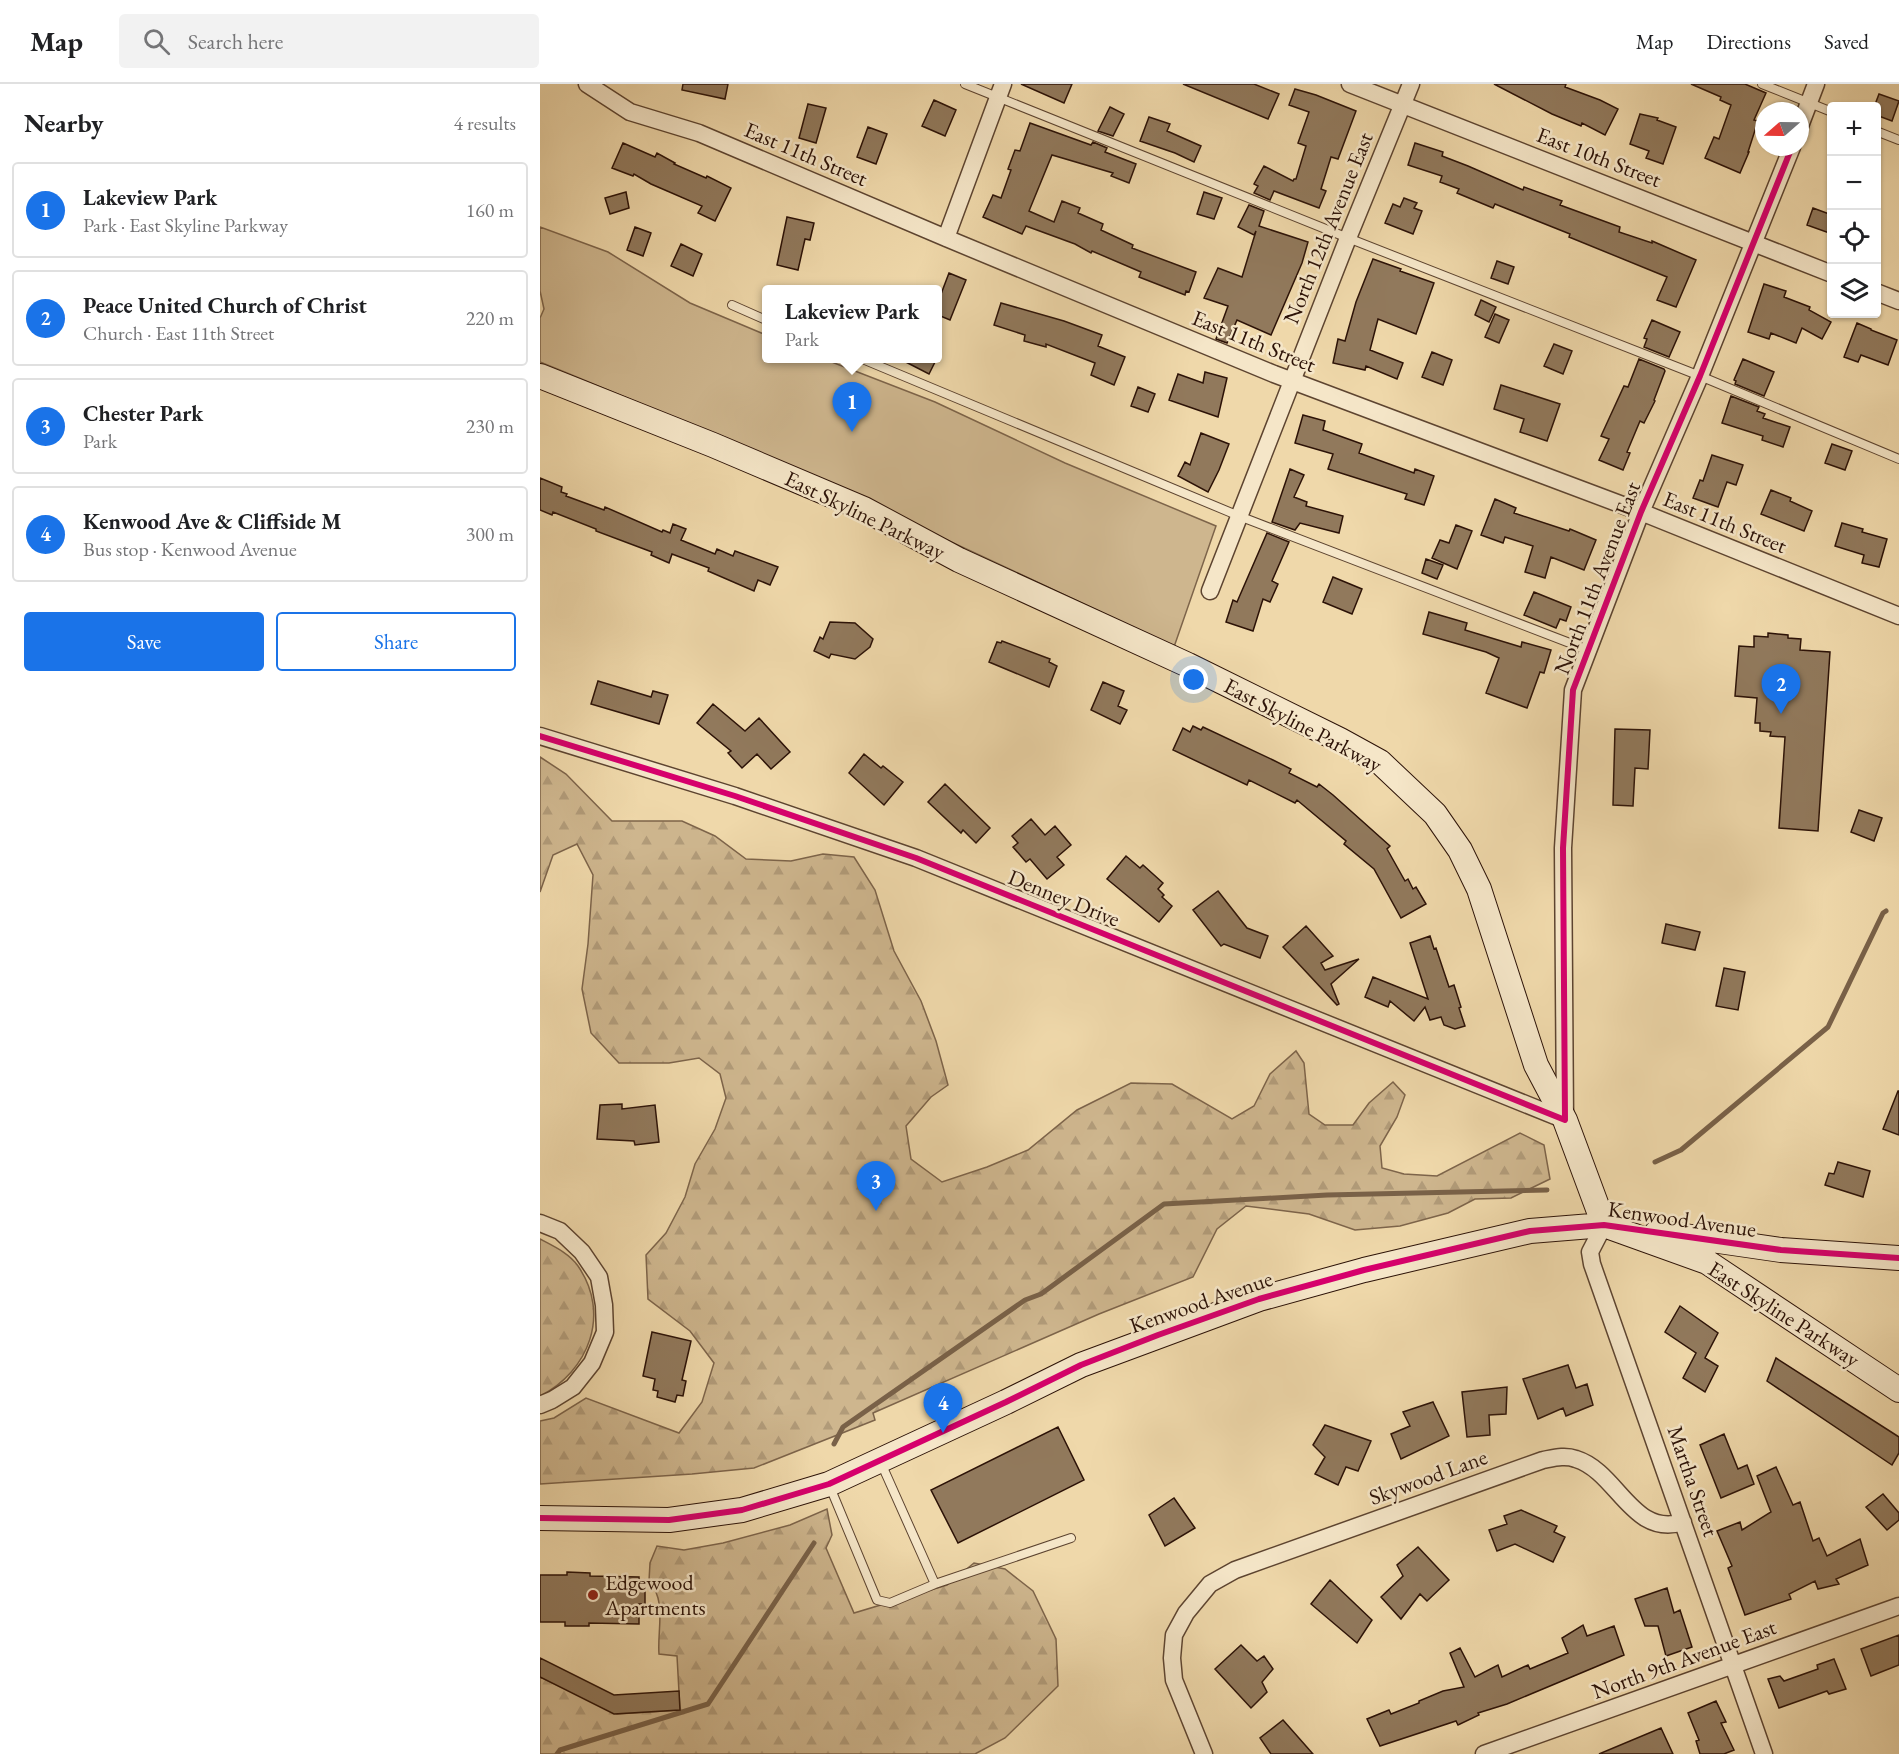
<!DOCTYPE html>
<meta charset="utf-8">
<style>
:root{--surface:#fff;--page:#f2f2f2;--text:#202124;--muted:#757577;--line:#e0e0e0;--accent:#1a73e8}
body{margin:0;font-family:"EB Garamond",serif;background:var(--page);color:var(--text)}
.controls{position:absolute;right:18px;top:18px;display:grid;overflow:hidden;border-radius:6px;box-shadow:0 2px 4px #0004}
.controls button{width:54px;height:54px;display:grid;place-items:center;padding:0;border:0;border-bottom:2px solid var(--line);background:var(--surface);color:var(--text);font:30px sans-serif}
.compass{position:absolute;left:1215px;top:18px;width:54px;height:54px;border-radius:50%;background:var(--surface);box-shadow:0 2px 4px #0004;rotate:250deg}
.you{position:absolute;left:654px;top:596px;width:21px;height:21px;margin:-15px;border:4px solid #fff;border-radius:50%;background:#1a73e8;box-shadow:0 0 0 9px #1a73e833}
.badge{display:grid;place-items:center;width:39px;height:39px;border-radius:50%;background:var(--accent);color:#fff;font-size:20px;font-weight:700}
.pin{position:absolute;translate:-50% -50px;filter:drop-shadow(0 2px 3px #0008)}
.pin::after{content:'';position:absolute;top:32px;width:21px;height:18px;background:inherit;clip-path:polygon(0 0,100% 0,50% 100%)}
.popup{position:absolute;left:222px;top:201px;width:180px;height:78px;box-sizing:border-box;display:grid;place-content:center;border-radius:6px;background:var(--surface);filter:drop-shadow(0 2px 4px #0005);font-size:20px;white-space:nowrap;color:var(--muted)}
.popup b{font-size:22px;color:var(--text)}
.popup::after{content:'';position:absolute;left:50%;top:100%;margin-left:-12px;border:12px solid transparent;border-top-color:var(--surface)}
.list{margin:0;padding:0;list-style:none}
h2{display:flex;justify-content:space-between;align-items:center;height:78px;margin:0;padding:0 24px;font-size:26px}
h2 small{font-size:20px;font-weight:400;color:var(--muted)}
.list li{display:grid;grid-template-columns:39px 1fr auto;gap:18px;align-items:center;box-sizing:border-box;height:96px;margin:0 12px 12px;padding:0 12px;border:2px solid var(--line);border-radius:6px}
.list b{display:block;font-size:22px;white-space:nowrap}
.list p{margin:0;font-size:20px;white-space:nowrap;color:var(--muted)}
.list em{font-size:20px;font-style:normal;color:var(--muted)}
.actions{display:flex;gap:12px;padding:18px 24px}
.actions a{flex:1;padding:14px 0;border:2px solid var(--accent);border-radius:6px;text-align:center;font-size:21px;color:var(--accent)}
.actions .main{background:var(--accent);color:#fff}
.icon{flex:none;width:33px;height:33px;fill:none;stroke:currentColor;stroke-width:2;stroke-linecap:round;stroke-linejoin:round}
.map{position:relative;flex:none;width:1359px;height:1670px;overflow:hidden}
header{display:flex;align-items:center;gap:36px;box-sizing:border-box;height:84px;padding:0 30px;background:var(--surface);border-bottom:2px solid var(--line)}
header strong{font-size:28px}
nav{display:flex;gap:33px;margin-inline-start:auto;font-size:21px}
.search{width:420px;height:54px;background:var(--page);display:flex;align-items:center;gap:15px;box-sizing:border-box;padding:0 21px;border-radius:6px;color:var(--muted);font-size:22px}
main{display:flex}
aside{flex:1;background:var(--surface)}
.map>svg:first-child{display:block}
</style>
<header>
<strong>Map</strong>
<div class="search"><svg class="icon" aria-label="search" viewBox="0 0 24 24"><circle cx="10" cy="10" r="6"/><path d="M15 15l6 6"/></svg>Search here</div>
<nav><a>Map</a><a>Directions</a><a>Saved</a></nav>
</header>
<main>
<aside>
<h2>Nearby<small>4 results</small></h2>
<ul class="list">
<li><span class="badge">1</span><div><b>Lakeview Park</b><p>Park · East Skyline Parkway</p></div><em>160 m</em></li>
<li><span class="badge">2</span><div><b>Peace United Church of Christ</b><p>Church · East 11th Street</p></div><em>220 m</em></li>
<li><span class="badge">3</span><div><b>Chester Park</b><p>Park</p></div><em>230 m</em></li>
<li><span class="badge">4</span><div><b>Kenwood Ave &amp; Cliffside M</b><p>Bus stop · Kenwood Avenue</p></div><em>300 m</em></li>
</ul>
<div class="actions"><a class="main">Save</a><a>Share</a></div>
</aside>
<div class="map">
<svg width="1359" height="1670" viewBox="0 0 1359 1670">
<defs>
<pattern id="forest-firs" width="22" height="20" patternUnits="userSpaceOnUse" patternTransform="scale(1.5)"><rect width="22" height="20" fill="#ceb68e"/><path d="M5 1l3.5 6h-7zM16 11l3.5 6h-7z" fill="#b19b79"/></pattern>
</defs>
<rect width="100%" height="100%" fill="#efd8aa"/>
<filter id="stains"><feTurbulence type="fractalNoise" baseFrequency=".00333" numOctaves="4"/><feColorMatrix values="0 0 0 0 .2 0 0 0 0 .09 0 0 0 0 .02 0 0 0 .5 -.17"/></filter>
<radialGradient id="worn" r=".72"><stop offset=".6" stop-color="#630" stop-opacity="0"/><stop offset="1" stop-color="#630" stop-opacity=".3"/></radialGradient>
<path fill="#ceb68e" stroke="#7d644a" stroke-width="1.5" d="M0,143L68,168L150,219L226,251V274L284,275L395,318L525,379L676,442L634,563C425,463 214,365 0,278V234L4,225L0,207Z"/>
<path fill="url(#forest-firs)" stroke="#7d644a" stroke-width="1.5" d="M0,673L26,690L72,737H142L175,752L206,775L251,777L283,770L314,773L335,806L354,867L381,917L396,957L408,1001L391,1013L366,1042L371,1075L402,1098L447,1083L488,1066L537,1026L591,999L632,1000L692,1035L714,1022L730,990L756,967L764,979L769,1030L785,1041H813L829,1019L853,998L865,1011L857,1033L840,1062L842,1084L864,1090L897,1092L980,1049L1004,1061L1010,1095L971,1114L935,1115L908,1129L860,1142L815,1146L769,1130L706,1122L677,1145L653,1193L559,1230L333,1329L335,1336L214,1384L152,1390L0,1400V1337L14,1334L46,1314L139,1349L162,1318L174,1279L150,1247L108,1215L106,1171L126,1149L145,1113L155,1080L175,1045L186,1014L180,990L159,974L129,979H79L51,949L42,905L48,860L53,791L37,760L13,771L0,808Z
M0,1155C13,1162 29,1169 38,1182C71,1230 49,1287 0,1312Z
M287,1425L292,1451L286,1464L314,1529L407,1501L434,1479L465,1485L493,1507L516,1555L518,1602L465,1654L435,1670H0V1593L77,1630L140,1626L137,1572L119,1570C117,1546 127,1517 109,1497L110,1479L117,1462L144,1466L183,1459L250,1441Z"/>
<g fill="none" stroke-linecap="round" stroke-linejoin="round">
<path stroke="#796148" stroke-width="5" d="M1115,1078L1141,1066L1288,943L1343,829L1346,827
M294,1360L303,1343L485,1216L501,1210L624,1120L787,1111L1007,1106
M17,1670L20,1666L168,1620L274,1459"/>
</g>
<path fill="#91795c" stroke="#2c1207" stroke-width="1.5" d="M143,0H188L185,15L142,6Z
M481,0H532L524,19Z
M643,0H714L739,10L728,35Z
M954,0H1026L1025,3L1060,16L1078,25L1065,51L1042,39L1041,42L1012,30Z
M1151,0H1205L1226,9L1214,36L1218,37L1208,68H1209L1200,89L1165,74L1174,53L1179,55L1191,21L1180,16L1181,13Z
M755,5L776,11L816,27L798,75L791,73L781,105L786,107L779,124L734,107L730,116L714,109L718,102L714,100L724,82L753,97L754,95H756L766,62L758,59L769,28L749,21Z
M1339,10L1359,17L1352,37L1336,31V18Z
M394,16L416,26L405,52L382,42Z
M268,20L286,24L276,59L259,54Z
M570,23L584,30L573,52L558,47Z
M1100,30L1118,34L1117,36L1136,43L1123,80L1106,74L1109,67L1090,60Z
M609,33L630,40L627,47L661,62L654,78L635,69L600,57Z
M490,39L551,61L553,58L567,64L565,68L596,80L589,99L571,92L573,89L512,71L489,127L514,138L522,117L540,124L538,129L563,140L561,146L593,161L592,164L656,188L649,208L646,207L645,211L599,193L601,188L552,167L551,169L535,160L486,142L482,150L443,133L453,111L461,114L471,86L468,85L475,66L480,67Z
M328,43L347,50L336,80L317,73Z
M83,59L115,73L117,69L135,79L134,80L166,94L167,92L191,104L175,137L158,129L162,122L111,100L94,90L93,92L72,84Z
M875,59L903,68L902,72L928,82L983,106L984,103L1022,117L1020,121L1080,143L1079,148L1112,159V157L1156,176L1136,223L1117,216L1127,193L1029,153L1030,150L955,120L953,124L917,109L919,105L900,98L902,92L868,81Z
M86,108L89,124L70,130L65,114Z
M664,108L682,114L674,135L657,130Z
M864,114L877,119L874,124L882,127L873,150L845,139L853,120L860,123Z
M709,121L724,127L719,142L768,158L762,179L731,251L697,236L687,259L676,255L688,222L664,214L678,184L702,193L716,147L714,151L698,143Z
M1273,124L1292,131V150L1267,141Z
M247,133L274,139L270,156L265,155L258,186L237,181Z
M95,143L111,149L103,172L87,166Z
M141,160L162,170L153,192L131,182Z
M833,175L861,185L860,187L894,199L876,250L838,235L830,266L863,279L857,295L826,282L825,286L793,279L798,255L805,257L816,218Z
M957,177L974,183L968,200L951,194Z
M409,189L426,196L410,236L398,231V218Z
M1224,200L1246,207L1244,213L1270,223L1269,226L1291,238L1282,255L1262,244L1256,259L1231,249L1229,255L1208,248Z
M941,216L956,223L949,238L935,231Z
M461,219L524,237L562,251L558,262L585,273L574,301L551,291L555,279L506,260V263L484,257L485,251L454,241Z
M955,230L969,236L959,259L945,253Z
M1112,236L1140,248L1129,273L1104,263L1107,255L1104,254Z
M1317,239L1331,245V246L1357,256L1348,281L1321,271L1318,278L1304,273Z
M1014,260L1032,267L1023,290L1004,282Z
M892,268L912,276L903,301L882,293Z
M358,274H397L389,290Z
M1099,275L1124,285L1125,287L1114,316L1115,317L1104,339L1100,337L1087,368L1090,369L1083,386L1059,376L1069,355L1061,352L1084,302L1088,303Z
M1203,275L1234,288L1224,312L1195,300L1196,297L1194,296Z
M665,288L687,294L678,333L629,316L638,290L663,299Z
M961,301L1020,320L1007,357L980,348L984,335L954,325Z
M598,303L615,310L608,328L591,322Z
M1191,312L1219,323L1217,327L1225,330L1223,334L1250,343L1243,363L1222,356L1223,352L1182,339Z
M763,331L785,337L783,346L822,360L819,369L874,389L875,385L894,392L884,421L865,415L867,410L788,385L793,370L755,359Z
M661,349L689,360L679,386L668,408L638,392L645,378L650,381Z
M1292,360L1312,367L1305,386L1285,379Z
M1172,371L1203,381L1196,401L1187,398L1178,423L1153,414L1160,396L1163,397Z
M750,385L764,391L754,413L767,418L766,422L803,432L799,449L760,439L755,446L732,438Z
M0,394L22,403L21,408L27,410L26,412L64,426L65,423L122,448L123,446L130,449L133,440L146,445L141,456L175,470L177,465L193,472L195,467L238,483L230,501L218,496L214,507L168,487L169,484L132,470L129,479L111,471L112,468L56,447V445L13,428L12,431L0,426Z
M1231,406L1251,414L1250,417L1272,427L1264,447L1221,430Z
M955,415L976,424L974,429L1029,447L1030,445L1056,456L1044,486L1011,473L1005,494L985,488L993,462L965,453L963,459L941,451Z
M1302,439L1323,445L1322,448L1347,455L1339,483L1322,479L1324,471L1295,462Z
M916,441L932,447L917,485L892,474L900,456L909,459Z
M727,449L749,458L732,497L738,500L730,518L723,515L713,547L686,538L693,516L697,518Z
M886,475L903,481L897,495L882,489Z
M793,493L822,505L812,530L783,518Z
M994,508L1031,523L1026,537L1020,535L1016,544L984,531Z
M889,528L927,539L925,546L981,563L982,558L1011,566L1004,589L1000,588L987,624L946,609L959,574L946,568L883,550Z
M290,538L315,539L333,555L330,563L315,575L291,570L289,574L274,567L280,553L283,555Z
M1228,549L1248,551V554L1261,555L1260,566L1290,568L1278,747L1239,744L1245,653L1230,652L1231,648L1220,647V639H1215L1217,614L1195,612L1199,562L1214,563V552L1228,553Z
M462,557L510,575L509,578L517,582L509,603L449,578L457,558L461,559Z
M58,597L111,613L113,607L128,611L119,640L51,620Z
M563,598L584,607L578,622L587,626L580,640L551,626Z
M173,620L205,647L219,634L250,668L231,685L217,670L202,684L188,669L191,667L157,639Z
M653,642L661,646L663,643L733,676L751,685L749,689L777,703L779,700L793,711L850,762L847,765L865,797L868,795L873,805L876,803L886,820L861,834L834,785L804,760L806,757L757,716L755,719L709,696L707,701L633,666L643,644L650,648Z
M1075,645L1110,646L1108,685L1095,684L1093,722L1073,721Z
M324,670L341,684L343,682L363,698L344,721L309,689Z
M405,700L450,744L436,759L423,746L421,749L388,718Z
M1319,726L1342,734L1334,757L1311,748Z
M491,735L505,751L515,742L531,761L517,773L524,781L507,795L490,775L486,778L473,763L478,759L472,752Z
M586,772L600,784L603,781L623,799L618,805L624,811L622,813L632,822L619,838L567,795Z
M678,807L707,844L728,852L720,874L684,860L681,862L653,826Z
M1126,840L1160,848L1155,866L1122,859Z
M766,842L793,872L781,879L785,886L819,875L791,900L799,920L797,921L743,863Z
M890,852L894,865L896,864L909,903L914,901L921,923L919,924L925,942L915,945L904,941L901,933L890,936L885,923L874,937L850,917L848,923L825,913L833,893L888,915L870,859Z
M1184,884L1205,888L1198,926L1176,922Z
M1358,1007H1359V1051L1343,1045Z
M82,1020V1025L115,1021L119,1058L95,1061L94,1057L57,1055L60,1021Z
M1298,1078L1330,1087L1323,1113L1285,1101L1289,1089L1294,1090Z
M1140,1222L1178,1249L1165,1274L1178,1282L1165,1308L1143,1294L1156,1269L1125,1248Z
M112,1248L151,1257L142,1296L146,1297L143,1312L137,1311L135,1318L117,1313L118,1307L113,1306L115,1295L103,1292Z
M1236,1274L1359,1353V1369L1352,1381L1227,1297Z
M1028,1281L1036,1304L1047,1300L1053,1321L1026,1332L1023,1324L998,1335L983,1295Z
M967,1303L966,1330L949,1331L950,1351L927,1353L922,1308Z
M893,1318L909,1352L861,1375L851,1350L870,1342L863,1328Z
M785,1341L831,1357L818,1387L806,1383L798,1401L775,1390L785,1373L773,1361Z
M518,1343L544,1396L418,1459L391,1406Z
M1184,1350L1198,1385L1207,1381L1214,1400L1181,1414L1160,1361Z
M1236,1383L1253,1421L1260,1418L1273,1457L1279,1454L1287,1472L1320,1455L1328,1481L1296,1495L1299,1500L1278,1505L1275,1497L1249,1510L1251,1515L1205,1531L1188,1484L1192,1482L1177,1447L1200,1438L1202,1446L1231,1428L1217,1392Z
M1343,1410L1359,1429V1436L1347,1446L1326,1423Z
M634,1414L655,1444L625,1462L609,1431Z
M981,1426L1017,1442L1014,1448L1025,1453L1013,1478L975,1460L957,1467L949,1446L967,1440L964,1432Z
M878,1463L909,1496L887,1517L880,1510L861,1535L841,1513L863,1492L857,1481Z
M27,1488L50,1489V1492L99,1493V1505H105V1520H99V1540L49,1539V1542H25V1538H0V1491H27Z
M790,1496L832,1536L817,1559L771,1520Z
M1127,1504L1134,1529L1140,1526L1152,1563L1126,1572L1118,1542H1105L1095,1515Z
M1043,1541L1047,1552L1074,1542L1084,1571L967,1620L938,1629L939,1631L918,1641L916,1637L840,1662L827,1635L849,1626L851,1630L879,1619V1617L903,1607L924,1603L910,1569L920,1564L935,1593L958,1581L962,1593L988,1581L990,1585L1028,1569L1022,1554Z
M1359,1551V1581L1331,1592L1321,1565Z
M701,1561L717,1577L724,1572L733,1585L722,1598L727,1608L711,1624L675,1585Z
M0,1574L74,1611L139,1607L140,1626L74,1630L0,1593Z
M1294,1575L1306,1605L1289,1610L1287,1607L1239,1624L1228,1595L1240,1592L1244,1597L1278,1585L1277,1581Z
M1176,1617L1186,1638L1181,1639L1194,1666L1184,1670H1160L1156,1657L1159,1656L1148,1629Z
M743,1636L773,1670H731L720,1654Z
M1121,1644L1133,1670H1059Z"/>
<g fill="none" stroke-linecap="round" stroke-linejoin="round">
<g stroke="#5d4430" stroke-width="10">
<path id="lane" d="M425,0L808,154L1160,292L1359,375
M1222,0L1292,28
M1336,47L1359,56
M192,221L226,236
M320,274L699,432L1048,566
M290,1403L337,1516L350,1519L395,1500L341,1379
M395,1500L531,1454"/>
</g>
<g stroke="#5d4430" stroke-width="19">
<path id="street" d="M47,0L90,28L159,49L406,154L734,290L1101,428L1359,532
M810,0L1292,190
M1260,42L1276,0
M406,154L463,0
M1336,208L1359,217
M670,507L808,154L871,0
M0,652L195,712L376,774L1025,1036L1023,764L1033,606L1101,428L1160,292L1252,63
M0,1139L20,1147L42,1168L59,1193L64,1221L65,1248L52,1279L33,1303L12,1316L0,1321
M1064,1141L1050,1168L1052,1180L1224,1670
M664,1670L634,1596L632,1574L634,1551L646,1529L670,1500L695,1486L1003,1376C1014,1374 1025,1371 1036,1375C1078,1388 1092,1454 1143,1438
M944,1670L1359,1522"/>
</g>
<g stroke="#2c1207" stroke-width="26">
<path id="secondary" d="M0,292L173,361L324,425L419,476L648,581L800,656L840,678L895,730L920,766L939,805L996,981L1025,1036L1064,1141L1167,1178L1359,1306
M1117,1148L1241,1166L1359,1174
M0,1434L129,1436L202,1426L289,1400L466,1318L541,1281L719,1215L824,1186L990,1147L1064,1141L1080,1143"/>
</g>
<use href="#lane" stroke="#f5e6c8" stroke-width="8"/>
<use href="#street" stroke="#f5e6c8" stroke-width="16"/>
<use href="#secondary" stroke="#f5e6c8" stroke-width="24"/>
<g stroke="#f5e6c8" stroke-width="10">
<path id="cycleway" d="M0,652L195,712L376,774L1025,1036L1023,764L1033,606L1101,428L1160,292L1252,63
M0,1434L129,1436L202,1426L289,1400L466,1318L541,1281L618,1251L719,1215L824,1186L990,1147L1064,1141L1241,1166L1359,1174"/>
</g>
<use href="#cycleway" stroke="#d6006c" stroke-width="6"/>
</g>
<circle fill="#8f2418" stroke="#f5e6c8" stroke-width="2" cx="53" cy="1511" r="6"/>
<g text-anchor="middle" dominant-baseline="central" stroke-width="5" stroke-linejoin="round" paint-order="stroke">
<g font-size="22" fill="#2c1207" stroke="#f5e6c8">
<text transform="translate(266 70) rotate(23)">East 11th Street</text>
<text transform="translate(1059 73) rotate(21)">East 10th Street</text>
<text transform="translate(788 144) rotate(-68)">North 12th Avenue East</text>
<text transform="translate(714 257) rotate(22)">East 11th Street</text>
<text transform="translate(325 431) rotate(26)">East Skyline Parkway</text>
<text transform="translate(1185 438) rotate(22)">East 11th Street</text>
<text transform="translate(1057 494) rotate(-69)">North 11th Avenue East</text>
<text transform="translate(763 641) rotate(28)">East Skyline Parkway</text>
<text transform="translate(524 814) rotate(22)">Denney Drive</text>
<text transform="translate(1142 1135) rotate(8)">Kenwood Avenue</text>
<text transform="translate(661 1218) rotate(-19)">Kenwood Avenue</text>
<text transform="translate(1244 1230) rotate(33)">East Skyline Parkway</text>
<text transform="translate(888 1393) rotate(-20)">Skywood Lane</text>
<text transform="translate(1153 1397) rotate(71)">Martha Street</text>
<text transform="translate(1144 1575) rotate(-20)">North 9th Avenue East</text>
</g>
<g font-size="22" fill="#2c1207" stroke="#f5e6c8" text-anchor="start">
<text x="65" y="1498">Edgewood<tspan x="65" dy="25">Apartments</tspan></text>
</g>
</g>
<rect width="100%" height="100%" filter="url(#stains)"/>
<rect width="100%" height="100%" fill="url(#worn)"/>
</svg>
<div class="controls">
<button>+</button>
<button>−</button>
<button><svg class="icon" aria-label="locate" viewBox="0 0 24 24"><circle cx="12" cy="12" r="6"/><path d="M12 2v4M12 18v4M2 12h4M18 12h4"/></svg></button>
<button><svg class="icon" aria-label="layers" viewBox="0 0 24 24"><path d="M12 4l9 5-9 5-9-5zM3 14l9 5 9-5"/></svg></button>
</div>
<svg class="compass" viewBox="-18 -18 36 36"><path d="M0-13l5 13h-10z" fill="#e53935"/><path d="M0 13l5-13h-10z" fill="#757577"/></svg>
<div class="you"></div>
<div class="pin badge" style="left:312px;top:348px">1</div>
<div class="popup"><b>Lakeview Park</b>Park</div>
<div class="pin badge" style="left:1241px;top:630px">2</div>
<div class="pin badge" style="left:336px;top:1127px">3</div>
<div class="pin badge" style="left:403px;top:1349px">4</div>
</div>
</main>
